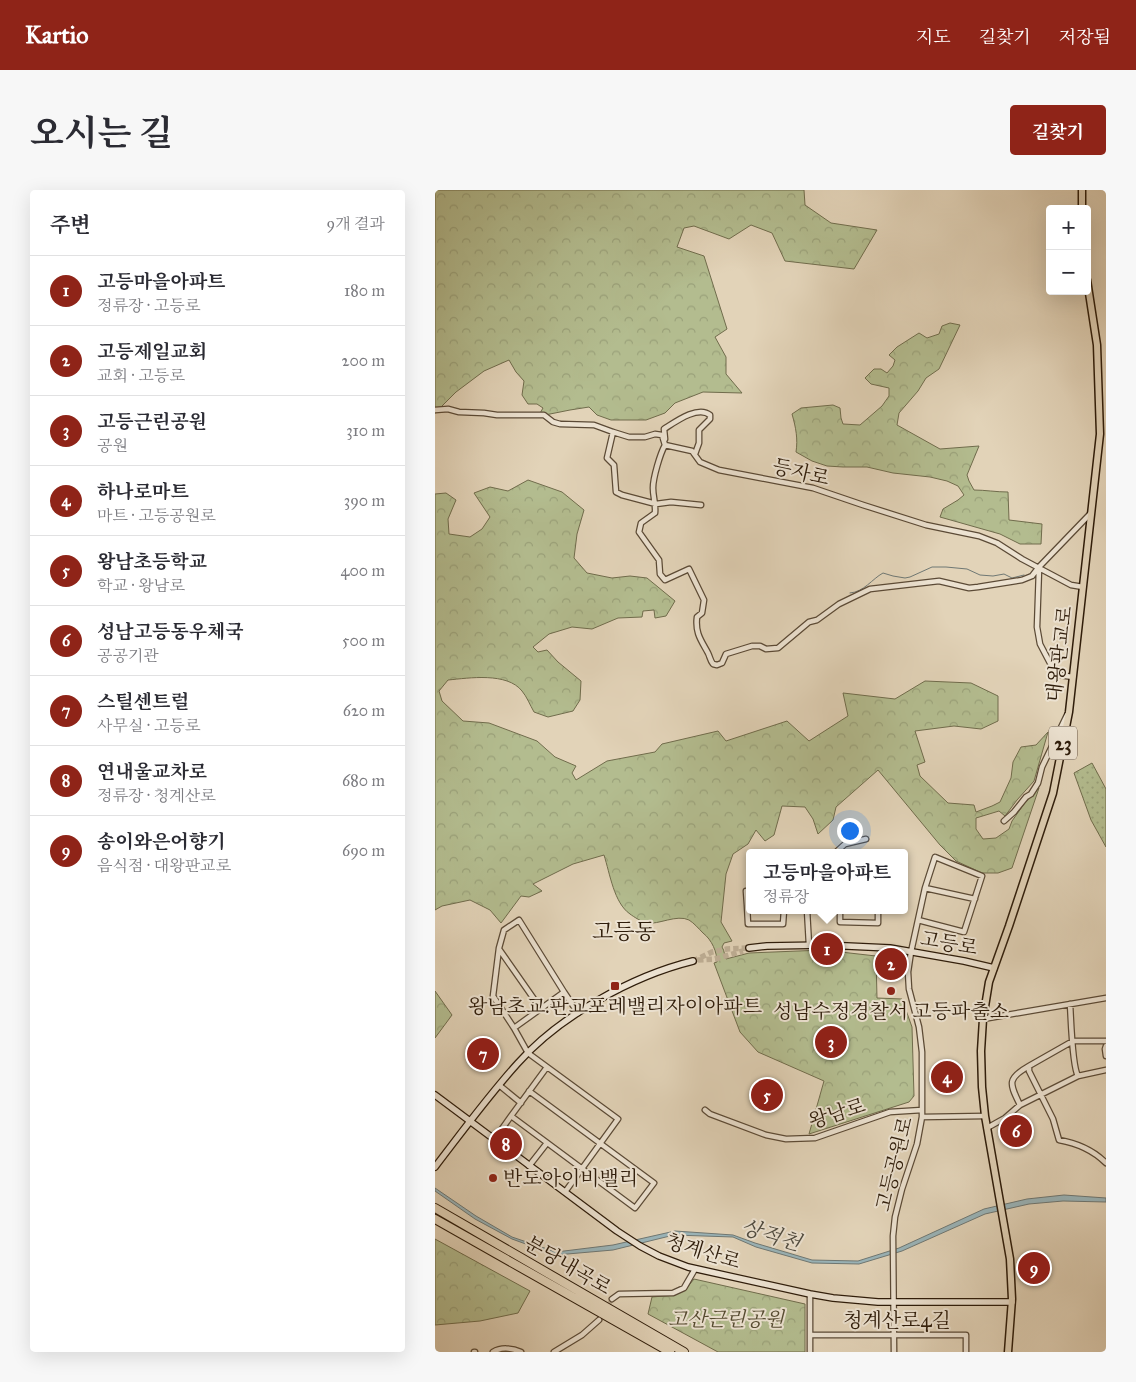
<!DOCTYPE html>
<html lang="ko">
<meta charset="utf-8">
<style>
:root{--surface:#fff;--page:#f7f7f7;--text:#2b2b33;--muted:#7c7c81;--line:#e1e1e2;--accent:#8f2418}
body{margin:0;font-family:"IM FELL Great Primer","Noto Serif KR",serif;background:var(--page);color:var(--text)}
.controls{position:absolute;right:15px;top:15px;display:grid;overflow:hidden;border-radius:5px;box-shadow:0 5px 20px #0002}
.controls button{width:45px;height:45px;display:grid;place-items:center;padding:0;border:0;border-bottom:1px solid var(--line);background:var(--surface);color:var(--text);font:25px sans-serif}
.you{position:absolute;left:414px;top:640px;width:18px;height:18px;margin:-12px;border:4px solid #fff;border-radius:50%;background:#1a73e8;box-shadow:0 0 0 8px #1a73e833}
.badge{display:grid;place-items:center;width:32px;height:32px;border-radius:50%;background:var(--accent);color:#fff;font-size:16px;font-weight:700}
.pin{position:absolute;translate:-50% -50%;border:2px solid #fff;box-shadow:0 1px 5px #0006}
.popup{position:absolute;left:311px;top:659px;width:162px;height:65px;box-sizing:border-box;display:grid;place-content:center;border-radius:5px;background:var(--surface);filter:drop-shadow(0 1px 4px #0005);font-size:16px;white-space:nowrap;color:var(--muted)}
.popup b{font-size:19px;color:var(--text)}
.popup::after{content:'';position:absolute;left:50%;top:100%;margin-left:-10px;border:10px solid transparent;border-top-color:var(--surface)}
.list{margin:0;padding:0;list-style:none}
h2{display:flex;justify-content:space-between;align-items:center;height:65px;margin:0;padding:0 20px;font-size:21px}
h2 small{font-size:16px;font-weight:400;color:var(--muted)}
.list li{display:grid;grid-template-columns:32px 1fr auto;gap:15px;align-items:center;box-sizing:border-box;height:70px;padding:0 20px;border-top:1px solid var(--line)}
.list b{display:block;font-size:19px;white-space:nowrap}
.list p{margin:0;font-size:16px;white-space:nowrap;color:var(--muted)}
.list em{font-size:16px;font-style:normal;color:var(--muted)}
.map{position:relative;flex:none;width:671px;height:1162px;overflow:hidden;border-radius:5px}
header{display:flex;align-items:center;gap:30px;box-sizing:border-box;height:70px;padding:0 25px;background:var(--accent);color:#fff}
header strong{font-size:24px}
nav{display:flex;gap:28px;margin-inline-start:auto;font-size:18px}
.intro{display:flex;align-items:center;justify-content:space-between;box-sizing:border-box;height:120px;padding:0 30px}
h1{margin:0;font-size:35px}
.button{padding:12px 22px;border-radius:5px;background:var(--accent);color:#fff;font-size:18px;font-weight:700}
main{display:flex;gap:30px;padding:0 30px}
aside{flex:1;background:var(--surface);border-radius:5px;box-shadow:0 5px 20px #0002}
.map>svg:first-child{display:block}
</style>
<header>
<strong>Kartio</strong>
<nav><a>지도</a><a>길찾기</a><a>저장됨</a></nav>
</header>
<div class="intro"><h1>오시는 길</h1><a class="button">길찾기</a></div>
<main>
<aside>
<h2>주변<small>9개 결과</small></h2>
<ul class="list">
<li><span class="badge">1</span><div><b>고등마을아파트</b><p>정류장 · 고등로</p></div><em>180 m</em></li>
<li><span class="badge">2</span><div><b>고등제일교회</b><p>교회 · 고등로</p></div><em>200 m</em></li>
<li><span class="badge">3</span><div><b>고등근린공원</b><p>공원</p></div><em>310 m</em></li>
<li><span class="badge">4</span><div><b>하나로마트</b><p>마트 · 고등공원로</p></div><em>390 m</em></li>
<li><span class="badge">5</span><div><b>왕남초등학교</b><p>학교 · 왕남로</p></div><em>400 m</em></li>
<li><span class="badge">6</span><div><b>성남고등동우체국</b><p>공공기관</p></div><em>500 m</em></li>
<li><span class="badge">7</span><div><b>스틸센트럴</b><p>사무실 · 고등로</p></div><em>620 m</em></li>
<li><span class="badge">8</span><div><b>연내울교차로</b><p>정류장 · 청계산로</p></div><em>680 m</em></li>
<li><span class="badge">9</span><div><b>송이와은어향기</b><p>음식점 · 대왕판교로</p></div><em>690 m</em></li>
</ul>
</aside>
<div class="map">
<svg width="671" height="1162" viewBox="0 0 671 1162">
<defs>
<pattern id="grass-dots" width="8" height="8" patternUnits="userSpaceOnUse" patternTransform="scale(1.25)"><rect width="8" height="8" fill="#b3bc8f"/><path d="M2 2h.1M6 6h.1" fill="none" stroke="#9aa17a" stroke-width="1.8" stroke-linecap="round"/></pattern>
<pattern id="forest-crowns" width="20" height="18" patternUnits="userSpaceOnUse" patternTransform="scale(1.25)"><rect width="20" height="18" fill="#b3bc8f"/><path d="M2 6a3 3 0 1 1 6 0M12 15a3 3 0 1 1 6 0" fill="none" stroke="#9aa17a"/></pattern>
</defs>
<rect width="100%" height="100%" fill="#e2d3b8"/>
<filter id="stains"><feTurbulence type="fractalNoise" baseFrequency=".004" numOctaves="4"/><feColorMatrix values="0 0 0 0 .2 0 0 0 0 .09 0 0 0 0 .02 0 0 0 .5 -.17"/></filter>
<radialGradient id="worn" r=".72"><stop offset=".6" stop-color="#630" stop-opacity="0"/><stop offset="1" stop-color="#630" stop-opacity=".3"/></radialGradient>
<path fill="url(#grass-dots)" stroke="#706c4c" d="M657,573L671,599V657L656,630L639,583Z"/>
<path fill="url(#forest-crowns)" stroke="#706c4c" d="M0,0H369L370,15L396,33L442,40L419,79L350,71L337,43L316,35L294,49L259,36L249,38L242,57L269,66L292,139L280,147L291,167V184L307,203L268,202L240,213L230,223L211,230H176L162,225L154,217L135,220L110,225H104L108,218L102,214H93L87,205L89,191L81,182L74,170L49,181L21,202L7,216V221L0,223Z
M515,133L525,135L504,179L491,188L483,201L464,223L462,235L505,259L544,256L532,285L534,291L539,300C550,300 561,302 573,302L574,330L607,334L606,354H585L565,344L505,327L508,319L523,310L529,305L523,296L512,291L495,287L458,283L432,277H408L392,276L377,271L361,262C363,249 361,238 357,224L366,218L398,215L405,218L406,228L408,234L425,235L447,216L454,206V198L436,194L430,188L439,179H446L452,183L458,176L460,170L454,165L462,157L484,143L492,148L504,144L507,136Z
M93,290L127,302L149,320L142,344L139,368L152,383L177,388L195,386L212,388L240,411L231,426L220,428L219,420L208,421L207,427L183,428L157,439L137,437L114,444L98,457L103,462L112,460L123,472L146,491L145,510L138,521L113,527L99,522C95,515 92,507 87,501C72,482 34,488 13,490L4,501L7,511L28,531L54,533L102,551L120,567L141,576L137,583L141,590L172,571L220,562L227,554L283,541L291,551L352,531L374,551L413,526L408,503L460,509L490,491L536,493L563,506V531L546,539L519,536L480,541L490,572L482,575L485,586L513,613L539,615L541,622L557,616L565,612L576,588L578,572L586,557L601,555L613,542L599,591L582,610L570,626L564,621L541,628V639L548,649L561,648L574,639L577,631L589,614L604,598L577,678L563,683H547L521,671L505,655L443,580L401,617L398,630L383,644L378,629L370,617L347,616L339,645L330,651L321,640L313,654L298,664L291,684L286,732L297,751L289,753L287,757C290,761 289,766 291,769L314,763L388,760L441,766L442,808L467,809L477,837L479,906L474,912L374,944L389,891L323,862L305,842L279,773L282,772C282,762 277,750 268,743C264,739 259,733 254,730C242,724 223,735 212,733C207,732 199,727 195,724C179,713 175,684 169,665L138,674L98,694L107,701L94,707L86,706L66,733L55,720L35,710L7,716L0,720V304L11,303L21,310L13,329L14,344L35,347L47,339L55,327L39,303L55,297L73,301Z
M0,801L17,825L0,848Z
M0,1049L95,1101L83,1123L45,1131L0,1135Z
M259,1089L370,1114V1162H283L213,1124L217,1107L240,1105L250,1100Z"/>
<path fill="#9ab5ba" stroke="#6f7874" d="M0,998L41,1026L77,1047L121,1062L178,1055L240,1041L298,1045L320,1053L377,1070L423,1071L464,1058L549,1019L592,1009L629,1005L671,1008V1012L628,1011L594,1014L550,1024L467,1061L424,1074L377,1073L321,1057L298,1047L239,1045L178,1060L121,1065L77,1049L40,1029L0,1001Z"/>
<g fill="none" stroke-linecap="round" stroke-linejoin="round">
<path stroke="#6f7874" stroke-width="1" d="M415,403C429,402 437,389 448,383L458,386L470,388L475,387L497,377H511L532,379L545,385L558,386L569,384L577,388L589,385"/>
<path stroke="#beae95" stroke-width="4.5" stroke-dasharray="4.5 2" stroke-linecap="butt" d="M164,1130L177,1109"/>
<path stroke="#beae95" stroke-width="5.5" stroke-dasharray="5.5 3" stroke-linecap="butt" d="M263,770L280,769L308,761
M258,771L277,762L292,759L314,758"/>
<g stroke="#5b4a36" stroke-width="7">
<path id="street" d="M0,220L13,219L24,222L49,223L62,225H109L118,232L125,234L159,235L178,242L194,247H210L220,244L227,245L230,255
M178,242L172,268L179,275L181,302L187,305L221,314L236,312L266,315
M230,249L229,239C240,232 263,215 275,225V229L264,240V253L260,264
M230,255C225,264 218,288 218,298C218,307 221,314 220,323L206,333L204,342L224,370L225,384L230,390L254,379L269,410L267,423L262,427C260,443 266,450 273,463C275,467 275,470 278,474L282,475L287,473L291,464L317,456H325L331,459L343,458L374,432L382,430L404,414L435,399L504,391L534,398L543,397L587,390L597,386L604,377L656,323
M230,255L257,261L265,272L284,280L378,298L428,315L491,335L544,346L562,353L587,369L636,395L648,397
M604,379L602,437L605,454L616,475L624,485L638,487
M569,631L579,622L591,607L596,604L603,593L607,577L632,525
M400,663L410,654L431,649
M490,698L540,709
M312,715L311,701H314
M314,715H312L313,734H348L349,720
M372,720L374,755
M405,720V732L443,733V720
M64,759L106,819
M129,802L143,823
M635,814C636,828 637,876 643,886
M548,829L671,808
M79,838L58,806L64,758L69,740L84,730L129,802L79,838L93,863L183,929L130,1002
M671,851H638L594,876V881L618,929L624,950C641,953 658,960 671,973
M671,856L670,859L671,866
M64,895L86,913
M94,901L219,993L200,1018L76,926L112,877
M585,915C575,894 571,889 594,876
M270,920L275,924L331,945L351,949L380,948L455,922L487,920
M487,927L550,926
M552,938L570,928L585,915L643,886L671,880
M59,950L76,926
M94,976L112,953
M375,1104V1162
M177,1109L184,1104L238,1103L249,1098L260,1079
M375,1145H531V1162
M39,1162H40
M58,1162C66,1157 77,1158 86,1162
M119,1162L147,1145L164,1130
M459,1162L458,1046L460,1027L467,999L482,954L487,927V862L484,837L474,799L473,782L476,762L490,698L500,667L547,686L529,742L483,730"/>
</g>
<g stroke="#2e1c0a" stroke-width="8">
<path id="secondary" d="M314,758L332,756L390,755L455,758L529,771L559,778
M0,905L182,1041L205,1056L224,1066L253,1077L375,1104L398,1108L443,1112H577
M0,977C27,942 53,906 83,873C125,826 197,786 258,771"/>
</g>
<g stroke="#2e1c0a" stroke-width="9">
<path id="primary" d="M647,19V0
M573,1162L577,1109L575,1069L550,926L547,897L546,861L548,829L554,792L574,736L618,603L634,522L665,244L662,155L652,90"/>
</g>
<g stroke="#2e1c0a" stroke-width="10">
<path id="highway" d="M0,1018L249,1162
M0,1029L235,1162"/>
</g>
<use href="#street" stroke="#ece2d1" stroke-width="4.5"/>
<use href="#secondary" stroke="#ece2d1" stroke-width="5.5"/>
<use href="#primary" stroke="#e2d3b8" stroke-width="6"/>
<use href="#highway" stroke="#e2d3b8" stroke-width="8"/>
</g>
<g fill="#8f2418" stroke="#ece2d1" stroke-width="2">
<rect x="175" y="791" width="10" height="10" rx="2.5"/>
<circle cx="456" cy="801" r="5"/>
<circle cx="58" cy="988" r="5"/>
</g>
<g text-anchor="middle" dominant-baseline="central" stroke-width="4" stroke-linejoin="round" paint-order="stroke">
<rect fill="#ece2d1" stroke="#675746" stroke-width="1" x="614" y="536.5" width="28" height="33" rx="4"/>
<g font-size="19" font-weight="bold" fill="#2e1c0a">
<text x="628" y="553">23</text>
</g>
<g font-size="20" fill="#2e1c0a" stroke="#ece2d1">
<text transform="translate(366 282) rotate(13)">등자로</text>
<text transform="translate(624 464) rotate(-83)">대왕판교로</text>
<text transform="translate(514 753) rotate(10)">고등로</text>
<text transform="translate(402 923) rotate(-17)">왕남로</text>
<text transform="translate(459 974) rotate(-76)">고등공원로</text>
<text transform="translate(268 1061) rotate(17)">청계산로</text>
<text transform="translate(133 1075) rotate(30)">분당내곡로</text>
<text x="462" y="1130">청계산로4길</text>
</g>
<g font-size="20" fill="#2e1c0a" stroke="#ece2d1">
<text x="180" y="816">왕남초교.판교포레밸리자이아파트</text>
<text x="456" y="821">성남수정경찰서 고등파출소</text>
<text x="68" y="988" text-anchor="start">반도아이비밸리</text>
</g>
<g font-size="20" font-style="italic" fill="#564c32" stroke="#ece2d1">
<text x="291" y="1129">고산근린공원</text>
</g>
<g font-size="21" font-style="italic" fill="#4e4a3f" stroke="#ece2d1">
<text transform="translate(336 1045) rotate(17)">상적천</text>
</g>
<g font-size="22" fill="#2e1c0a" stroke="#ece2d1">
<text x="189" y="741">고등동</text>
</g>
</g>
<rect width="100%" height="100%" filter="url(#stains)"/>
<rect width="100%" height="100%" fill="url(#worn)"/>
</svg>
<div class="controls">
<button>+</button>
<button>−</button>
</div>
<div class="you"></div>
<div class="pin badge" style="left:392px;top:759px">1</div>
<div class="popup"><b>고등마을아파트</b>정류장</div>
<div class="pin badge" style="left:456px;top:774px">2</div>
<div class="pin badge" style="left:396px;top:852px">3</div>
<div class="pin badge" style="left:512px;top:887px">4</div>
<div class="pin badge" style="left:332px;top:905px">5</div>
<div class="pin badge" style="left:581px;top:941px">6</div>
<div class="pin badge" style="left:48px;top:864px">7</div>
<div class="pin badge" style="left:71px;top:954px">8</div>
<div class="pin badge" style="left:599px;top:1078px">9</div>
</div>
</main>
